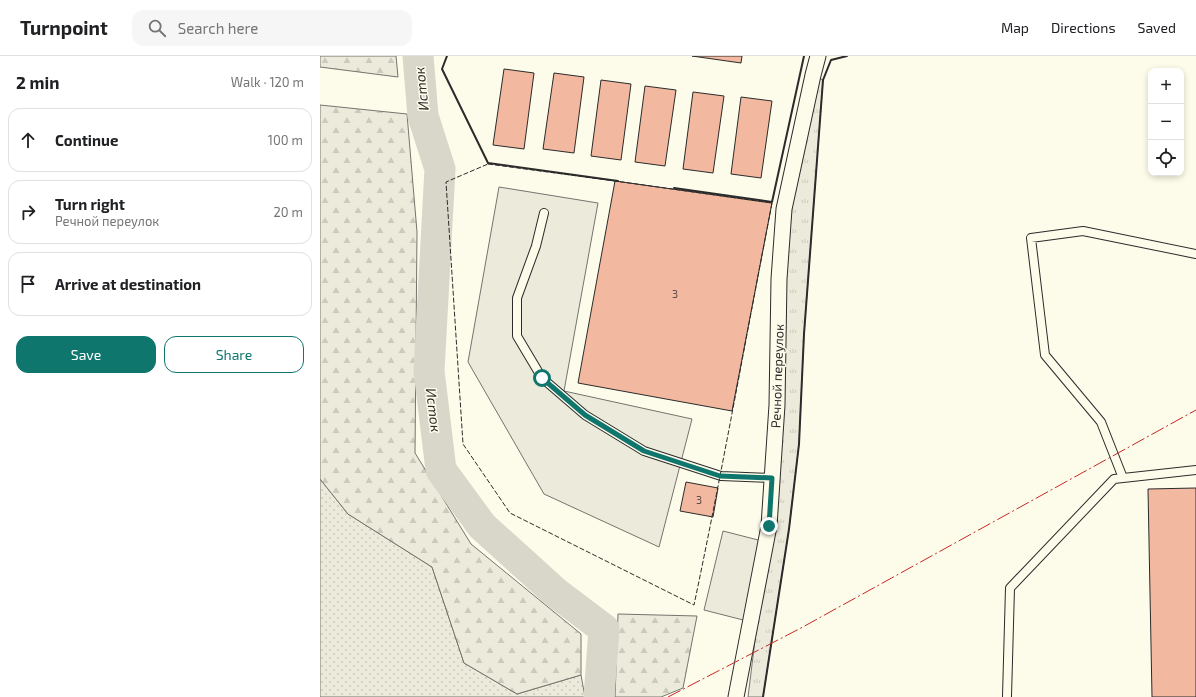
<!DOCTYPE html>
<meta charset="utf-8">
<style>
:root{--surface:#fff;--page:#f6f6f6;--text:#202124;--muted:#757577;--line:#e0e0e0;--accent:#0f766e}
body{margin:0;font-family:"Exo 2",sans-serif;background:var(--page);color:var(--text)}
.controls{position:absolute;right:12px;top:12px;display:grid;overflow:hidden;border-radius:8px;box-shadow:0 2px 6px #0003}
.controls button{width:36px;height:36px;display:grid;place-items:center;padding:0;border:0;border-bottom:1px solid var(--line);background:var(--surface);color:var(--text);font:20px sans-serif}
.stop{position:absolute;width:12px;height:12px;margin:-9px;border:3px solid #0f766e;border-radius:50%;background:#fff}
.stop.end{background:#0f766e;border-color:#fff;box-shadow:0 1px 4px #0008}
.list{margin:0;padding:0;list-style:none}
h2{display:flex;justify-content:space-between;align-items:center;height:52px;margin:0;padding:0 16px;font-size:17px}
h2 small{font-size:13px;font-weight:400;color:var(--muted)}
.list li{display:grid;grid-template-columns:26px 1fr auto;gap:12px;align-items:center;box-sizing:border-box;height:64px;margin:0 8px 8px;padding:0 8px;border:1px solid var(--line);border-radius:12px}
.list b{display:block;font-size:15px;white-space:nowrap}
.list p{margin:0;font-size:13px;white-space:nowrap;color:var(--muted)}
.list em{font-size:13px;font-style:normal;color:var(--muted)}
.actions{display:flex;gap:8px;padding:12px 16px}
.actions a{flex:1;padding:9px 0;border:1px solid var(--accent);border-radius:12px;text-align:center;font-size:14px;color:var(--accent)}
.actions .main{background:var(--accent);color:#fff}
.icon{flex:none;width:22px;height:22px;fill:none;stroke:currentColor;stroke-width:2;stroke-linecap:round;stroke-linejoin:round}
.map{position:relative;flex:none;width:876px;height:641px;overflow:hidden}
header{display:flex;align-items:center;gap:24px;box-sizing:border-box;height:56px;padding:0 20px;background:var(--surface);border-bottom:1px solid var(--line)}
header strong{font-size:19px}
nav{display:flex;gap:22px;margin-inline-start:auto;font-size:14px}
.search{width:280px;height:36px;background:var(--page);display:flex;align-items:center;gap:10px;box-sizing:border-box;padding:0 14px;border-radius:12px;color:var(--muted);font-size:15px}
main{display:flex}
aside{flex:1;background:var(--surface)}
.map>svg:first-child{display:block}
</style>
<header>
<strong>Turnpoint</strong>
<div class="search"><svg class="icon" aria-label="search" viewBox="0 0 24 24"><circle cx="10" cy="10" r="6"/><path d="M15 15l6 6"/></svg>Search here</div>
<nav><a>Map</a><a>Directions</a><a>Saved</a></nav>
</header>
<main>
<aside>
<h2>2 min<small>Walk · 120 m</small></h2>
<ul class="list">
<li><svg class="icon" aria-label="ahead" viewBox="0 0 24 24"><path d="M12 20V5M6 11l6-6 6 6"/></svg><div><b>Continue</b></div><em>100 m</em></li>
<li><svg class="icon" aria-label="right" viewBox="0 0 24 24"><path d="M7 20v-9h11M14 6l5 5-5 5"/></svg><div><b>Turn right</b><p>Речной переулок</p></div><em>20 m</em></li>
<li><svg class="icon" aria-label="arrive" viewBox="0 0 24 24"><path d="M6 21V4h12l-3 4 3 4H6"/></svg><div><b>Arrive at destination</b></div></li>
</ul>
<div class="actions"><a class="main">Save</a><a>Share</a></div>
</aside>
<div class="map">
<svg width="876" height="641" viewBox="0 0 876 641">
<defs>
<pattern id="grass-dots" width="8" height="8" patternUnits="userSpaceOnUse"><rect width="8" height="8" fill="#ecebdb"/><path d="M2 2h.1M6 6h.1" fill="none" stroke="#cbcabc" stroke-width="1.8" stroke-linecap="round"/></pattern>
<pattern id="forest-firs" width="22" height="20" patternUnits="userSpaceOnUse"><rect width="22" height="20" fill="#ecebdb"/><path d="M5 1l3.5 6h-7zM16 11l3.5 6h-7z" fill="#cbcabc"/></pattern>
<pattern id="park-tufts" width="24" height="20" patternUnits="userSpaceOnUse"><rect width="24" height="20" fill="#ecebdb"/><path d="M3 7l-1-3M5 7V3M7 7l1-3M15 17l-1-3M17 17v-4M19 17l1-3" fill="none" stroke="#cbcabc"/></pattern>
</defs>
<rect width="100%" height="100%" fill="#fdfbea"/>
<path fill="url(#grass-dots)" stroke="#74746e" d="M0,423L28,458L112,511L144,607L197,638L261,619L265,641H0Z"/>
<path fill="url(#forest-firs)" stroke="#74746e" d="M0,0H76L78,21L0,11Z
M0,49L87,58L97,176L95,397L151,488L261,578V619L197,638L144,607L112,511L28,458L0,423Z
M298,558L377,560L363,632L341,641H295Z"/>
<path fill="url(#park-tufts)" stroke="#74746e" d="M493,19L503,24L484,278L479,388L469,473L443,641H428L437,568L459,223Z"/>
<path fill="#eceadb" stroke="#74746e" d="M179,131L278,147L244,335L372,363L339,491L224,438L148,306Z
M403,475L446,486L431,566L384,554Z"/>
<g fill="none" stroke-linecap="round" stroke-linejoin="round">
<path stroke="#d8d7c9" stroke-width="31" d="M98,0L103,60L120,113L109,315L121,414L162,470L235,536L284,573L279,641"/>
</g>
<path fill="#f2b8a0" stroke="#2b2b2b" d="M372,0H422L421,7Z
M184,13L214,17L204,93L173,89Z
M234,17L264,21L254,97L223,93Z
M281,24L311,28L301,104L271,100Z
M325,30L356,34L345,110L315,106Z
M373,36L404,40L393,117L363,113Z
M421,41L452,45L441,122L411,118Z
M295,125L452,147L412,355L258,327Z
M366,426L398,432L393,461L360,455Z
M876,432V641H832L828,433Z"/>
<g fill="none" stroke-linecap="round" stroke-linejoin="round">
<g stroke="#2b2b2b" stroke-width="10">
<path id="lane" d="M224,157L216,190L197,242V280L222,322L265,359L324,395L401,420L452,422
M803,422L781,366L725,299L711,182L763,175L876,198
M687,640L690,532L794,423L876,414"/>
</g>
<g stroke="#2b2b2b" stroke-width="17">
<path id="street" d="M416,641L449,470L457,349L459,223L464,153L493,19L498,0"/>
</g>
<use href="#lane" stroke="#fdfbea" stroke-width="8"/>
<use href="#street" stroke="#fdfbea" stroke-width="15"/>
<path stroke="#2b2b2b" stroke-width="1" stroke-dasharray="5 2" stroke-linecap="butt" d="M168,108L295,125L452,147C426,281 402,416 374,549L190,457L143,388L126,126Z"/>
<path stroke="#2b2b2b" stroke-width="2" d="M127,0L122,13L168,107L298,125
M354,132L452,146L484,0
M443,641L469,473L479,388L484,278L503,24L511,4L527,0"/>
<path stroke="#c62828" stroke-width="1" stroke-dasharray="14 3 2 3" stroke-linecap="butt" d="M348,641L481,572L876,354"/>
</g>
<g fill="none" stroke-linecap="round" stroke-linejoin="round">
<path stroke="#0f766e" stroke-width="5" d="M222,322L265,359L324,395L400,420L452,422L449,470"/>
</g>
<g text-anchor="middle" dominant-baseline="central" stroke-width="3" stroke-linejoin="round" paint-order="stroke">
<g font-size="11" fill="#5d4e48">
<text x="355" y="237">3</text>
<text x="379" y="443">3</text>
</g>
<g font-size="13" fill="#2b2b2b" stroke="#fdfbea">
<text transform="translate(457 320) rotate(-88)">Речной переулок</text>
</g>
<g font-size="14" font-style="italic" fill="#2b2b2b" stroke="#fdfbea">
<text transform="translate(101 33) rotate(-96)">Исток</text>
<text transform="translate(114 354) rotate(83)">Исток</text>
</g>
</g>
</svg>
<div class="controls">
<button>+</button>
<button>−</button>
<button><svg class="icon" aria-label="locate" viewBox="0 0 24 24"><circle cx="12" cy="12" r="6"/><path d="M12 2v4M12 18v4M2 12h4M18 12h4"/></svg></button>
</div>
<div class="stop" style="left:222px;top:322px"></div>
<div class="stop end" style="left:449px;top:470px"></div>
</div>
</main>
